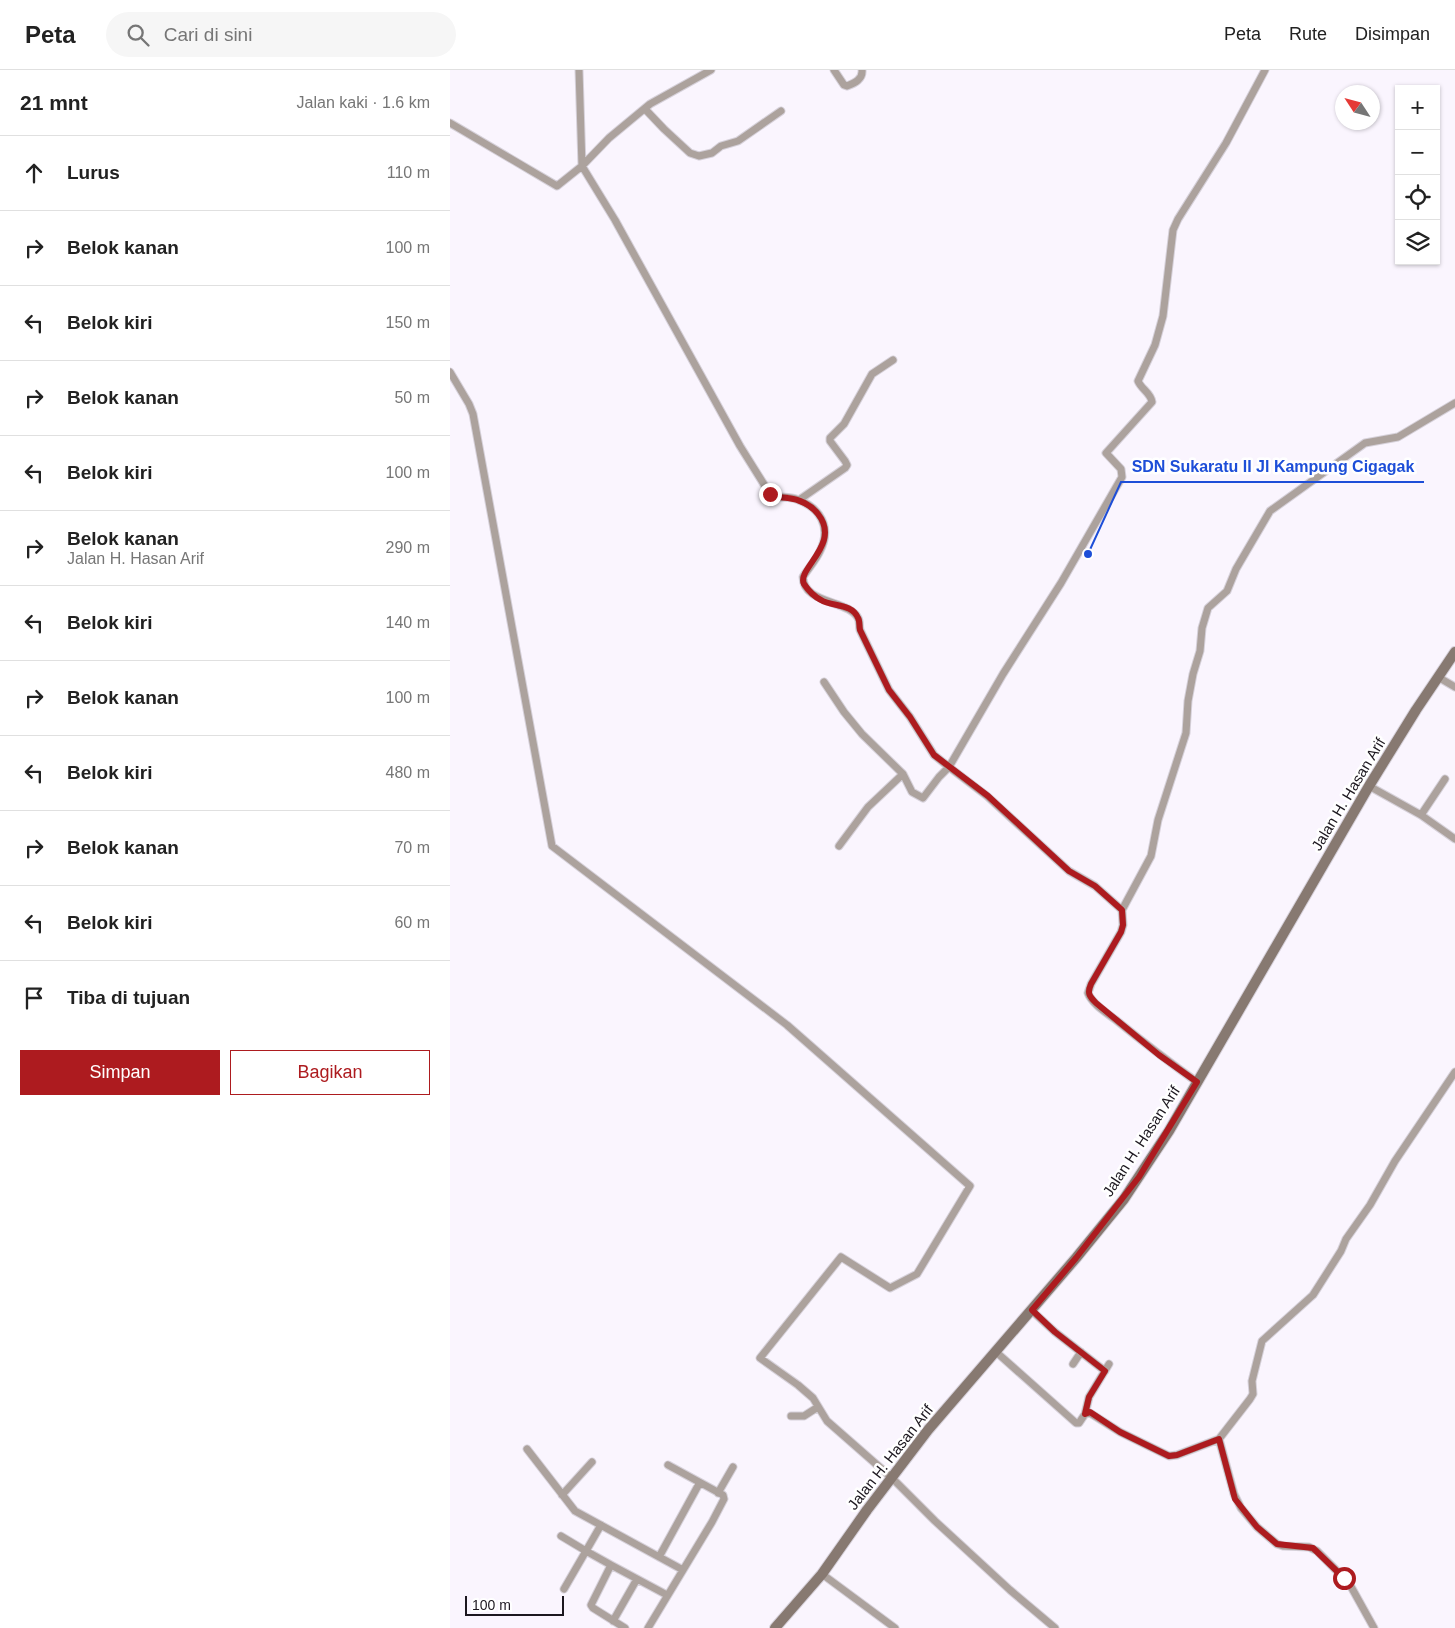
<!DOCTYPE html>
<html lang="id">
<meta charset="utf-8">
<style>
:root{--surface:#fff;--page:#f6f6f6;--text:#222;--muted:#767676;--line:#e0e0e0;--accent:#ad1b1f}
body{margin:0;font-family:Arial,sans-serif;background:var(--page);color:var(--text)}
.controls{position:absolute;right:15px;top:15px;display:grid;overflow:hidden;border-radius:0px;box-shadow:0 1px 4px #0004}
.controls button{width:45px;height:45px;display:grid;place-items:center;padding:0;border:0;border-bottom:1px solid var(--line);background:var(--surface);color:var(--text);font:25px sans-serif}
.compass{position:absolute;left:885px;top:15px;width:45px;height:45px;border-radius:50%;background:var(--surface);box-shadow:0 1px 4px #0004;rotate:306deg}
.scale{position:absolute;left:15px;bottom:12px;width:99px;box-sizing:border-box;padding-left:5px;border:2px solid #1c171f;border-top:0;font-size:14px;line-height:18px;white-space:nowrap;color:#1c171f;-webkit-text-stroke:4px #fff;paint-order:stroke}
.stop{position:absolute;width:15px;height:15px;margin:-11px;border:4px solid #ad1b1f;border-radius:50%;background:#fff}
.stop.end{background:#ad1b1f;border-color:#fff;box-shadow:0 1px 5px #0008}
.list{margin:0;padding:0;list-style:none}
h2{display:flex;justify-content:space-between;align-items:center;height:65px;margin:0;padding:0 20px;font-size:21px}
h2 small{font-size:16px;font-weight:400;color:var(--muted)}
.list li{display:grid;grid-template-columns:32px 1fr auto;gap:15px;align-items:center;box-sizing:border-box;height:75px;padding:0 20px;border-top:1px solid var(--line)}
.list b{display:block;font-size:19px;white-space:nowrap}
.list p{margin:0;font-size:16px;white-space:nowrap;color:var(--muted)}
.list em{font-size:16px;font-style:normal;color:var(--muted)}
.actions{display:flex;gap:10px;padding:15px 20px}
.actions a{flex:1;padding:11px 0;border:1px solid var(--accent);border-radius:0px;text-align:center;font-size:18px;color:var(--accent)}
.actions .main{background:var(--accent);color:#fff}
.icon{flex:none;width:28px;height:28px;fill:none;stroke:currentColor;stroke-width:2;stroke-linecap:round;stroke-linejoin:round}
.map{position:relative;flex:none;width:1005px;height:1558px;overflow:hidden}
header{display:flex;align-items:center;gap:30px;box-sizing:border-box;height:70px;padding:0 25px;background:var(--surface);border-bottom:1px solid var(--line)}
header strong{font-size:24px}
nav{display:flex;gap:28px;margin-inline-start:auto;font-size:18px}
.search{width:350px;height:45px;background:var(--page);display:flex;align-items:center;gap:12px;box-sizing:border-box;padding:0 18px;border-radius:28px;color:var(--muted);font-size:19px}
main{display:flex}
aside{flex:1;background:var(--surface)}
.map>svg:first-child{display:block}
</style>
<header>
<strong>Peta</strong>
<div class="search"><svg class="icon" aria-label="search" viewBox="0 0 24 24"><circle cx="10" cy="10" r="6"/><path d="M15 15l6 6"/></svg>Cari di sini</div>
<nav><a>Peta</a><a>Rute</a><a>Disimpan</a></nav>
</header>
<main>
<aside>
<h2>21 mnt<small>Jalan kaki · 1.6 km</small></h2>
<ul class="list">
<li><svg class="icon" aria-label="ahead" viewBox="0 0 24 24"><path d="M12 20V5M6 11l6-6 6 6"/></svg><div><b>Lurus</b></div><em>110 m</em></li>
<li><svg class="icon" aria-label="right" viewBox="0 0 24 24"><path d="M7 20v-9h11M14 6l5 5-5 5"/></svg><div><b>Belok kanan</b></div><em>100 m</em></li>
<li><svg class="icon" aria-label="left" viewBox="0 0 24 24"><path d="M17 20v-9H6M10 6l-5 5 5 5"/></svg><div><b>Belok kiri</b></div><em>150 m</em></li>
<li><svg class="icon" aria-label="right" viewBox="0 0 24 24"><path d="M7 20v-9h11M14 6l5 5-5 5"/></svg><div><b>Belok kanan</b></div><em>50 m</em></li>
<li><svg class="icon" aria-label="left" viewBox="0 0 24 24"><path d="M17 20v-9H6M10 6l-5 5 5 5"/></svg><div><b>Belok kiri</b></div><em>100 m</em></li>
<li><svg class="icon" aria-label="right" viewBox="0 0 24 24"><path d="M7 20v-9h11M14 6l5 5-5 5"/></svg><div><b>Belok kanan</b><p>Jalan H. Hasan Arif</p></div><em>290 m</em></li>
<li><svg class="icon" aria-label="left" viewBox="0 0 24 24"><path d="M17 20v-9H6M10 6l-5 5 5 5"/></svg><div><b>Belok kiri</b></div><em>140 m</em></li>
<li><svg class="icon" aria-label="right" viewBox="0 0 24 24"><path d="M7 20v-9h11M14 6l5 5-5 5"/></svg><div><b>Belok kanan</b></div><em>100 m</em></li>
<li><svg class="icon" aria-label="left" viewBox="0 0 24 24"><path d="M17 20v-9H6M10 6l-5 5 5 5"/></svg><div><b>Belok kiri</b></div><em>480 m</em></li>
<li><svg class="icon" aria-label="right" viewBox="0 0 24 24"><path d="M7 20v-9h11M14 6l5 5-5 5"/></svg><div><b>Belok kanan</b></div><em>70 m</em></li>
<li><svg class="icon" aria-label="left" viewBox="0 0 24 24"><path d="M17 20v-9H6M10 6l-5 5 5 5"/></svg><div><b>Belok kiri</b></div><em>60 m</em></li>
<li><svg class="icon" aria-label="arrive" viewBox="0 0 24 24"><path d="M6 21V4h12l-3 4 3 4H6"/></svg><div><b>Tiba di tujuan</b></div></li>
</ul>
<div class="actions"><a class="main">Simpan</a><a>Bagikan</a></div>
</aside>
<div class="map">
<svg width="1005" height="1558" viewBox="0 0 1005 1558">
<rect width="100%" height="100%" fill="#faf5fe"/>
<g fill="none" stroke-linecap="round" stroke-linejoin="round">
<g stroke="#d6d1da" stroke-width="9">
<path id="street" d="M129,0L132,96L165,150L290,376L320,424C327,429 337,426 346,429C370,437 382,457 370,481C366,490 358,499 353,507C353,534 399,530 408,548C410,551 409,556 410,560L439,620L460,647L484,685L499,697L489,707L473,728L462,722L453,704L418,737L389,776
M384,0L394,15L397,16C405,13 413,9 412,0
M195,39L214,59L240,83L249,86L262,83L271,76L288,71L331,41
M0,53L107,116L132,96L159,68L200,34L261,0
M0,302L19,334L23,344L102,776L337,955L520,1116L467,1204L440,1218L391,1187L310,1288L348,1315L363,1328L377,1351L442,1408L485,1451L560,1520L605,1558
M349,430L395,398L397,395L395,391L380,371V368L394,354L422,304L443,290
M988,607L1005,617
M374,612L394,642L412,664L453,704
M919,716L971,745L1005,769
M971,745L995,709
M672,840L645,816L619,801L537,726L499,697L553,604L611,513L672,407L671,399L656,383L702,332C701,323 691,319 688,311L705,275L713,246L723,160L728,149L776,73L815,0
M747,1012C719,992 693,972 666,950C657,943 642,934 638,923L641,914L671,862L673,855L672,840L701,786L708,750L736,663L738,631L743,604L750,581L752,558L758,538L777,521L786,499L820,441L915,373L948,367L1005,333
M581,1240L605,1262L655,1301
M545,1281L626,1353H629L635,1344L640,1343L670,1362L719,1386L727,1385L769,1369L800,1329L803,1324L802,1311L812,1271L863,1225L891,1181L896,1169L920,1135L945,1091L1005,1002
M623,1294L631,1282
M635,1344L639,1327L659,1294
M341,1346H354L368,1337
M769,1369L784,1424L791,1438L807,1457L827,1474L833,1476L859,1477L867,1481L899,1513L924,1558
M77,1379L125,1441L233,1500
M268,1423L283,1397
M112,1425L142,1392
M111,1466L136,1481L151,1455
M209,1487L249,1414
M161,1495L217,1525
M372,1504L445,1558
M114,1519L136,1481L161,1495L141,1535L143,1538L175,1558
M163,1551L187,1509
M198,1558L262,1452L274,1429L273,1425L218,1395"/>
</g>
<g stroke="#d6d1da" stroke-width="12">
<path id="secondary" d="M325,1558L372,1504L417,1440L478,1360L626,1188L674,1129L719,1061L919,716L966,640L1005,582"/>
</g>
<use href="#street" stroke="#aca29d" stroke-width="7"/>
<use href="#secondary" stroke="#877971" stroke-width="10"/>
</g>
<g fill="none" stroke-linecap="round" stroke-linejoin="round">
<path stroke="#ad1b1f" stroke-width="6" d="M320,424C325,428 332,427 338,428C349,429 361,435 368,444C392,474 346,499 354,514C358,520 365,527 371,530C382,537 402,533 408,548C410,551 409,556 410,560L439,620L460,647L484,685L538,726L619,801L645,816L672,840L673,855L671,862L641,914C637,923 639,926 646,933L709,985L747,1012L689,1107L626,1188L582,1240L605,1262L655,1301L639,1327L635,1344L640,1342L670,1362L719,1386L727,1385L769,1369L785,1429L807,1457L827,1474L863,1478L894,1508"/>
</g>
<g text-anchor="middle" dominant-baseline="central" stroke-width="5" stroke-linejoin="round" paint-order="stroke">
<g font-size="15" fill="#1c171f" stroke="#fff">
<text transform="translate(898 724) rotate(-59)">Jalan H. Hasan Arif</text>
<text transform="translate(691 1071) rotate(-57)">Jalan H. Hasan Arif</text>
<text transform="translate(440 1387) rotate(-52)">Jalan H. Hasan Arif</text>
</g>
</g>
<path fill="none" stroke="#1d4ed8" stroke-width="2" d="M638 484L671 412H974"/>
<circle fill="#1d4ed8" stroke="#fff" stroke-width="2" cx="638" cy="484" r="5"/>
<g font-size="16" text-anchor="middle" font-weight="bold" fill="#1d4ed8" stroke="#fff" stroke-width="5" stroke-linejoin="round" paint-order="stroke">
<text x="823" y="402">SDN Sukaratu II Jl Kampung Cigagak</text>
</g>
</svg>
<div class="controls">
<button>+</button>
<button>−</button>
<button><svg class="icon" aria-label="locate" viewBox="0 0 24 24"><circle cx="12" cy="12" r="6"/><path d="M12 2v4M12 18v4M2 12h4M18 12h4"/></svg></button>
<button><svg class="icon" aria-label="layers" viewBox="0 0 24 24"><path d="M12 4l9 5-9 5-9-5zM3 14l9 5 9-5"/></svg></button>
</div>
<svg class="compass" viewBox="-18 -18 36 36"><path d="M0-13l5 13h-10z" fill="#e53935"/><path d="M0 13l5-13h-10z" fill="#767676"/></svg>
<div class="scale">100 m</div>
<div class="stop" style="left:894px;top:1508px"></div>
<div class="stop end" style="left:320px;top:424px"></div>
</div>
</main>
